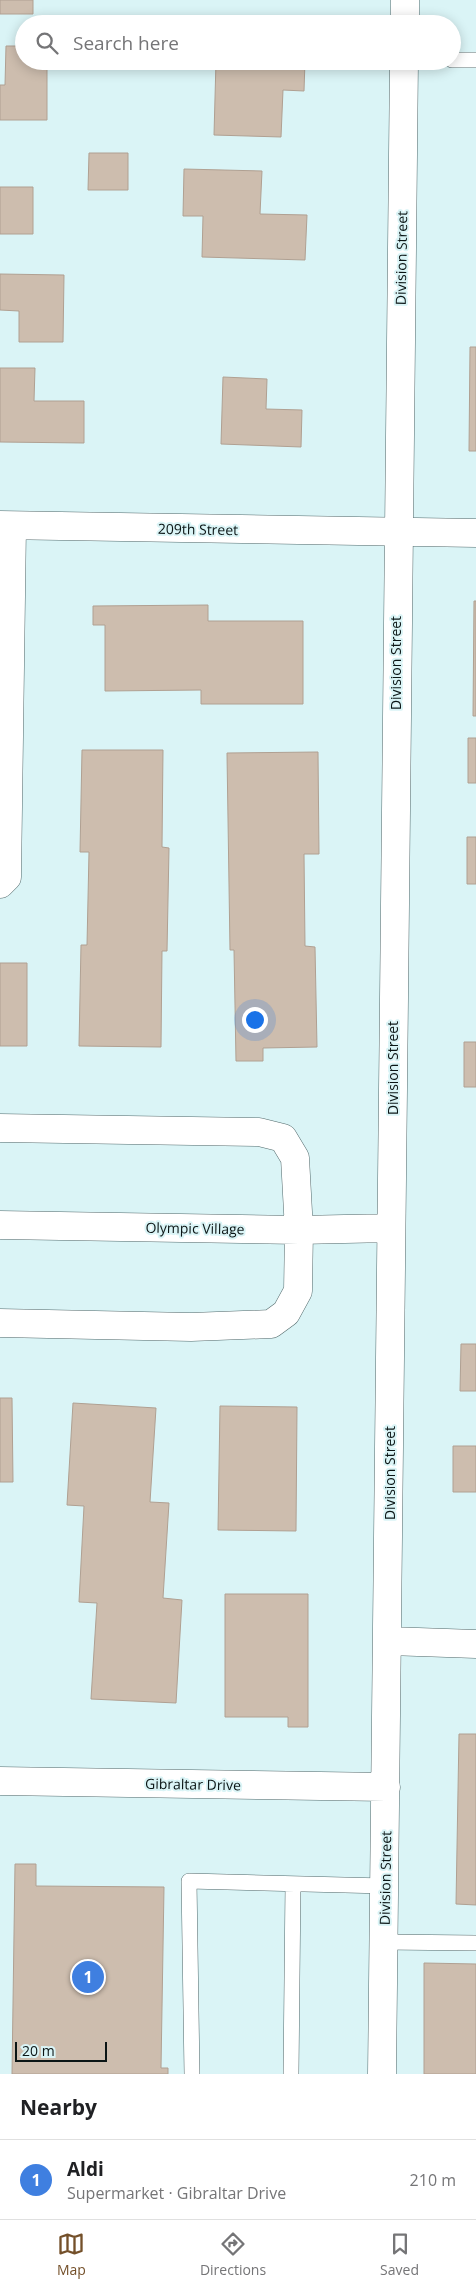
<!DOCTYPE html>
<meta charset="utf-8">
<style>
:root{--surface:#fff;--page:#f6f6f6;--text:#202124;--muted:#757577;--line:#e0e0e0;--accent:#74502a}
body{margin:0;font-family:"Open Sans",sans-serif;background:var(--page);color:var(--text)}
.scale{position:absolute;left:15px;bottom:12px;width:92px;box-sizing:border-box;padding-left:5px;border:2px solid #0b1515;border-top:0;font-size:14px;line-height:18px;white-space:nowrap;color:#0b1515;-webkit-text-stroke:4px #daf4f6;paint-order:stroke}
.you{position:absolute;left:254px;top:1019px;width:18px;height:18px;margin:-12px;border:4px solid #fff;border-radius:50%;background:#1a73e8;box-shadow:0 0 0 8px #1a73e833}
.badge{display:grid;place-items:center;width:32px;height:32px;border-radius:50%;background:var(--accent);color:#fff;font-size:16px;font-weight:700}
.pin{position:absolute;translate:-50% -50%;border:2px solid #fff;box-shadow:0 1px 5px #0006}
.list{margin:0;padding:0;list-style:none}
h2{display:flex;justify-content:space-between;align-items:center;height:65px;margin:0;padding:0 20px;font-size:21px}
h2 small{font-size:16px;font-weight:400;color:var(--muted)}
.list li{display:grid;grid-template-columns:32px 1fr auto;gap:15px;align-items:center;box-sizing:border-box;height:80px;padding:0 20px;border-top:1px solid var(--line)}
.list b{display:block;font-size:19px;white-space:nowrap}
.list p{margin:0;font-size:16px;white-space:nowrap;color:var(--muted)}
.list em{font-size:16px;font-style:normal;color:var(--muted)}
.icon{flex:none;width:28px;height:28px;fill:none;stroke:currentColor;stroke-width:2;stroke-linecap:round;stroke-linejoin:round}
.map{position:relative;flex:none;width:476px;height:2074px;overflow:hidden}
.search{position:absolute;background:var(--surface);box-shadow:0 2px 12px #0003;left:15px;right:15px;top:15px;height:55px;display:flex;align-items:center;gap:12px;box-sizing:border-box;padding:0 18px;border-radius:28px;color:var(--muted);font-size:19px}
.sheet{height:145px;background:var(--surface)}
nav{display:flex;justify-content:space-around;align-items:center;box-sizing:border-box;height:70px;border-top:1px solid var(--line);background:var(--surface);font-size:14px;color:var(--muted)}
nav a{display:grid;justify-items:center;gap:2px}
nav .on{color:var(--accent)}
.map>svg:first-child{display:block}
</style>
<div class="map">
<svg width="476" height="2074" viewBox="0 0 476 2074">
<rect width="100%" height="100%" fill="#daf4f6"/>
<path fill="#cdbdae" stroke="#b0a092" d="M0,0H33V14H0Z
M6,46H24V61H47V120H0V85H5Z
M216,61H305L304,91L283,90L281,137L214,135Z
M89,153H128V190H88Z
M184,169L262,171L260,214L307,215L305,260L202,257L203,216H183Z
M0,187H33V234H0Z
M0,274L64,275L63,342H19V311L0,310Z
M470,347H476V451H469Z
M0,368H35L34,401H84V443L0,442Z
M223,377L267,379L266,409L302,410L301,447L221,444Z
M474,601H476V716H473Z
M208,605V621H303V704H201V690L105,691V625H93V606Z
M468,738H476V783H468Z
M82,750H163L162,847L169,848L167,951H162L161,1047L79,1046L81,945H87L89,852H80Z
M318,752L319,854H304L305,946L315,947L317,1047L263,1048V1061H236L234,950H230L227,753Z
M467,837H476V884H467Z
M0,963H27V1046H0Z
M464,1042H476V1087H464Z
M461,1344H476V1391H460Z
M0,1398H12L13,1482H0Z
M73,1403L156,1408L150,1502L169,1503L163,1598L182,1600L176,1703L91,1699L97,1603L79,1602L84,1506L67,1505Z
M220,1406L297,1407L296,1531L218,1530Z
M453,1446H476V1492H453Z
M225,1594H308V1727H288V1717H225Z
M459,1734H476V1905L456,1904Z
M15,1864H36V1886L164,1887L161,2068H168V2074H12Z
M424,1963L476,1964V2074H424Z"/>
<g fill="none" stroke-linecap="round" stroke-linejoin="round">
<g stroke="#52696b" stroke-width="16">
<path id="lane" d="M452,60H476
M384,1942L476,1943
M192,2074L189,1881L385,1886
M291,2074L293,1884"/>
</g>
<g stroke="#52696b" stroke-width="29">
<path id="street" d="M405,24V0
M0,525L476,533
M0,884L7,877L12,526
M0,1128L259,1132L283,1138L295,1158L299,1230L298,1291L286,1313L271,1324L191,1327L0,1323
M0,1225L299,1230L390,1228
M389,1641L476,1644
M0,1781L386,1787
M382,2074C394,1403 393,732 404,61"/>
</g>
<use href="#lane" stroke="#fff" stroke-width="15"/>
<use href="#street" stroke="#fff" stroke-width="28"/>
</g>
<g text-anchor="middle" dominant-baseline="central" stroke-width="4" stroke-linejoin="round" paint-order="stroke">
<g font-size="14" fill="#0b1515" stroke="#daf4f6">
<text transform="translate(401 258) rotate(-89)">Division Street</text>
<text transform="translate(198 529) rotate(1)">209th Street</text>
<text transform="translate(395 663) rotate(-90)">Division Street</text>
<text transform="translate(392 1068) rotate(-90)">Division Street</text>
<text transform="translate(195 1228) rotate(1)">Olympic Village</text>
<text transform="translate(389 1473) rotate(-90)">Division Street</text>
<text transform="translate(193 1784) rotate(1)">Gibraltar Drive</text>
<text transform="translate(385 1878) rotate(-89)">Division Street</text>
</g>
</g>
</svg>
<div class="scale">20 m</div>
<div class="you"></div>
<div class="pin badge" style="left:88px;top:1977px;background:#3f7fe0">1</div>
<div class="search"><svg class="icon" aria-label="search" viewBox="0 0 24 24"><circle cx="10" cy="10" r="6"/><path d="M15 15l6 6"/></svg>Search here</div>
</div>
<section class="sheet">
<h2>Nearby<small></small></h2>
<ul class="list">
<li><span class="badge" style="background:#3f7fe0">1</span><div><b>Aldi</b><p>Supermarket · Gibraltar Drive</p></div><em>210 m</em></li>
</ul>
</section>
<nav>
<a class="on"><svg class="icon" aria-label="map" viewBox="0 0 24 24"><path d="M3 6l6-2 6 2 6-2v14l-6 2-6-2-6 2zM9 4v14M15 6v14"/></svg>Map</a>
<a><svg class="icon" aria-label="directions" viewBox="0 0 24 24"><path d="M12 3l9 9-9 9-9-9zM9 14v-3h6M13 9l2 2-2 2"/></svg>Directions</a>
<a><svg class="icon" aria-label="saved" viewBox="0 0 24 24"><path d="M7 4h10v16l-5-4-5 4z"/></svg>Saved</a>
</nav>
